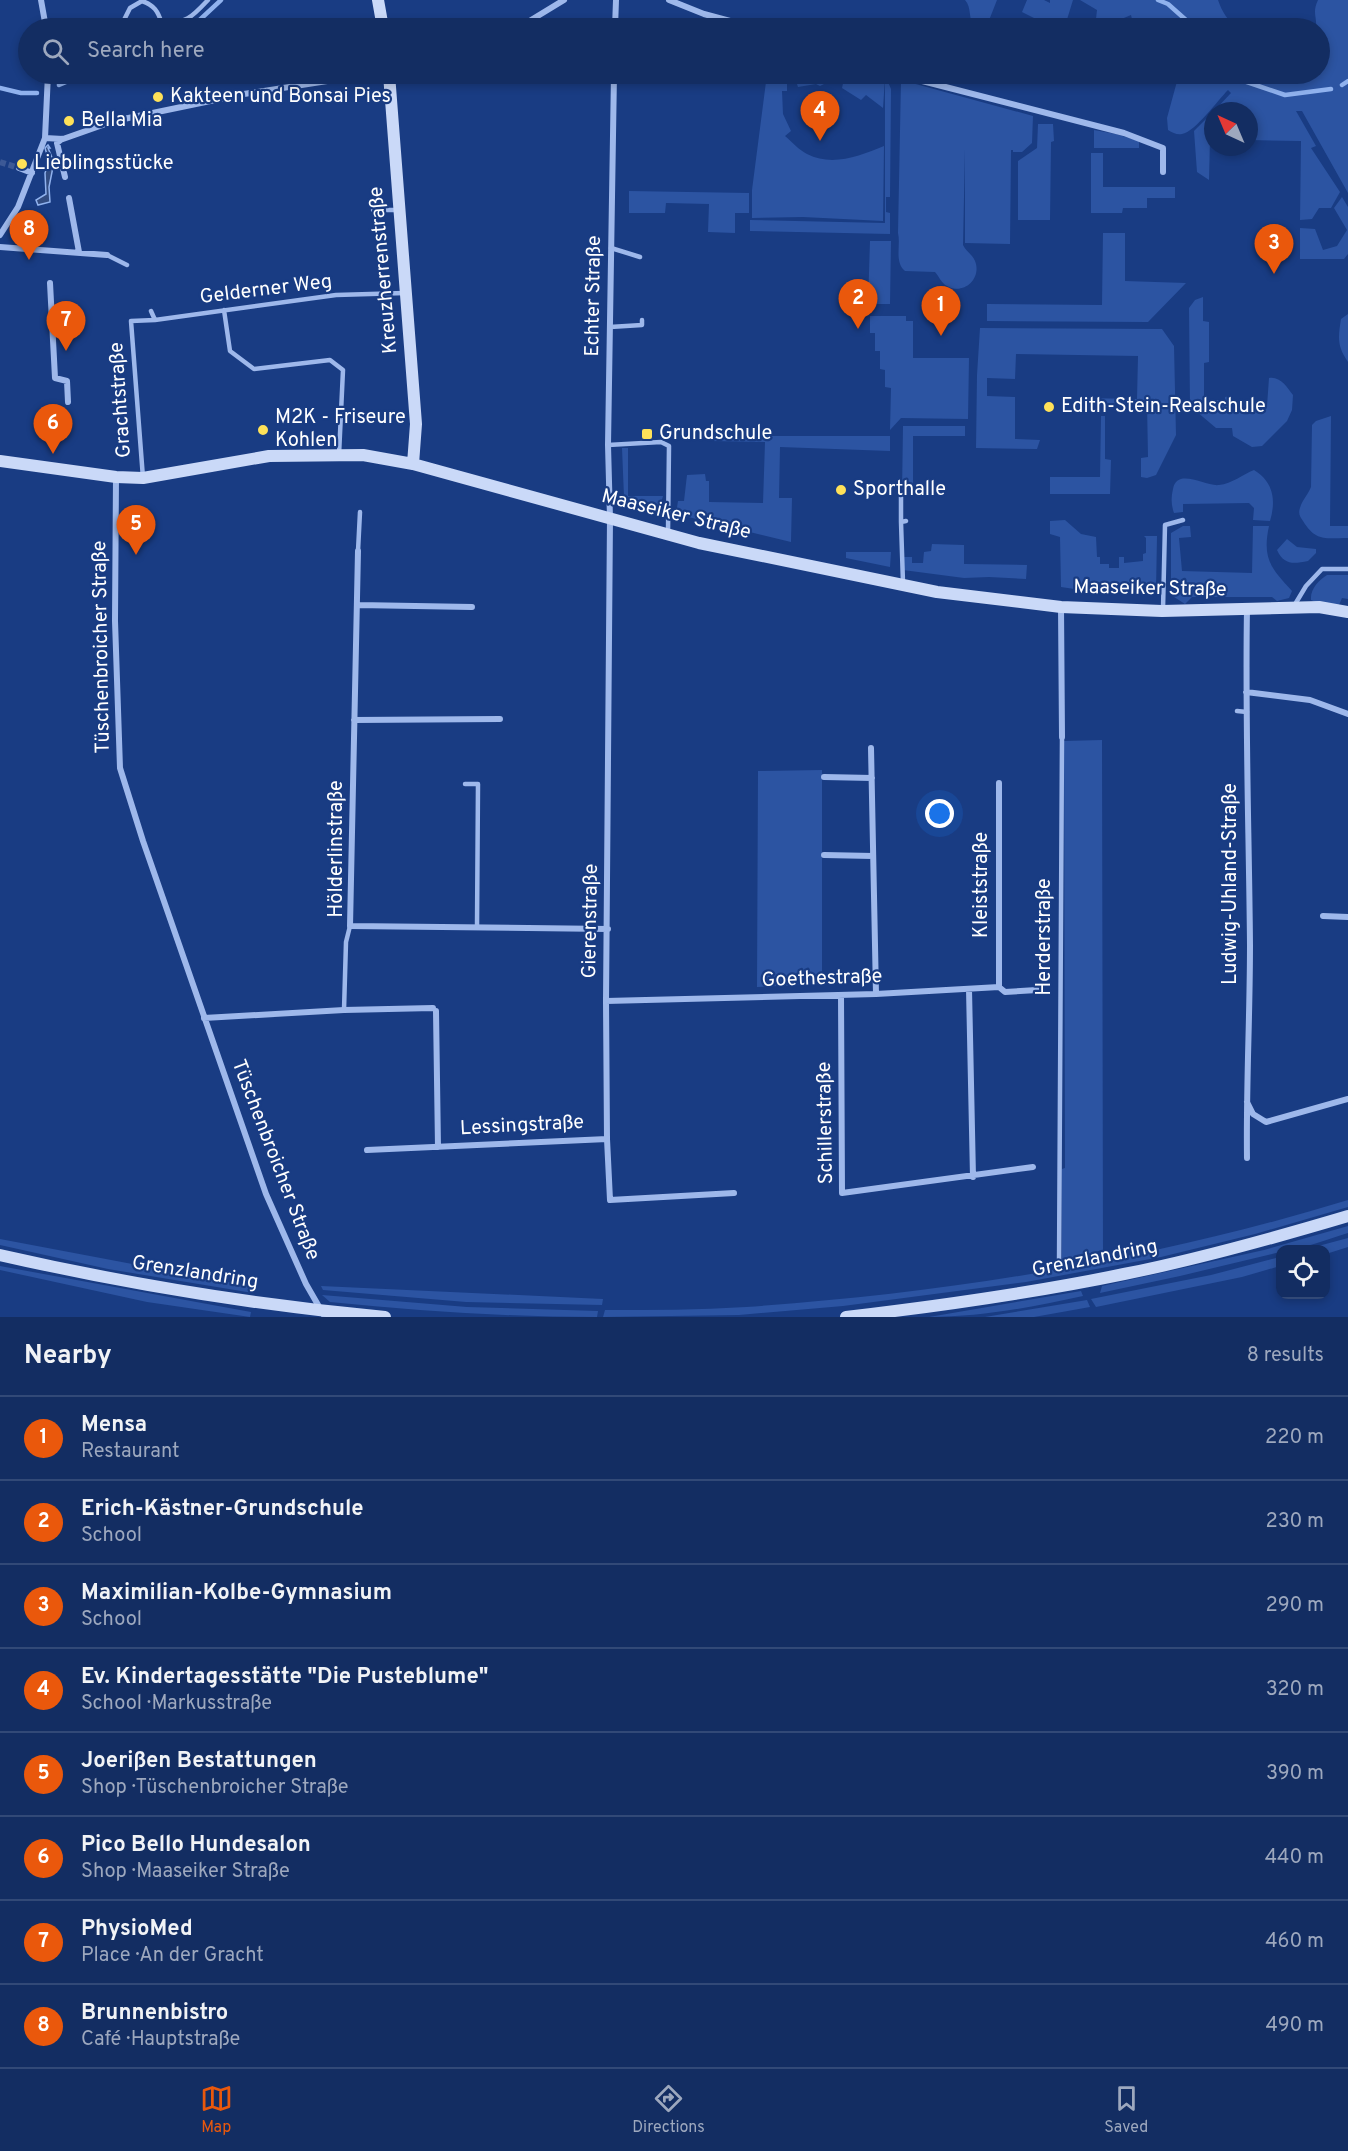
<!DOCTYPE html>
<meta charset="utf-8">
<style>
:root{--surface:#132d62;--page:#1c3568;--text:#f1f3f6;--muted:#9da8be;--line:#324977;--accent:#ea580c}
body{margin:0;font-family:Overpass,sans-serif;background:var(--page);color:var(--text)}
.controls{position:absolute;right:18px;bottom:18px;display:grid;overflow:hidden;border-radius:12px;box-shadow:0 3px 9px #0003}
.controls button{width:54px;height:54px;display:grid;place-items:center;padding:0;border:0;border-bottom:2px solid var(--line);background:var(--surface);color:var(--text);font:30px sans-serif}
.compass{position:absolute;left:1204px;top:102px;width:54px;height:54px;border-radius:50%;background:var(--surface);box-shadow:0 3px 9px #0003;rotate:316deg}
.you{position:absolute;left:940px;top:814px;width:21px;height:21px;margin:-15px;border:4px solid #fff;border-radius:50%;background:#1a73e8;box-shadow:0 0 0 9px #1a73e833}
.badge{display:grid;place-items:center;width:39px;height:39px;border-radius:50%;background:var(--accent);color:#fff;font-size:20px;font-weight:700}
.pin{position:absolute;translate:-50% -50px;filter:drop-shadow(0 2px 3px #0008)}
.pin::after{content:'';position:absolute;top:32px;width:21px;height:18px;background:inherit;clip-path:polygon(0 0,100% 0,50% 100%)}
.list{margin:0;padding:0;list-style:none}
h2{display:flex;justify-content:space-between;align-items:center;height:78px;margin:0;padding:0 24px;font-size:26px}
h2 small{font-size:20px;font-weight:400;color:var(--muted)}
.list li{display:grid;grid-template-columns:39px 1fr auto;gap:18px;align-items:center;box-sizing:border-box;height:84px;padding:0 24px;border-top:2px solid var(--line)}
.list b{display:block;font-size:22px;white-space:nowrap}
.list p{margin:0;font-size:20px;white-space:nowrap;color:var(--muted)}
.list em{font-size:20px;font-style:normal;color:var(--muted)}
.icon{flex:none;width:33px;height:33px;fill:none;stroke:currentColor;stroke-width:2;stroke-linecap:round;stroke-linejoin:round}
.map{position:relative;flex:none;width:1348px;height:1317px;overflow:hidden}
.search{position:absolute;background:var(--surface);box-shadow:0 3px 9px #0003;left:18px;right:18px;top:18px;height:66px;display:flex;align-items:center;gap:15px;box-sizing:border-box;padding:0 21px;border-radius:33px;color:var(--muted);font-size:22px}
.sheet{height:750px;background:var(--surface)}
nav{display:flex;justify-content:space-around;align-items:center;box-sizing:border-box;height:84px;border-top:2px solid var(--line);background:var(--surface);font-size:16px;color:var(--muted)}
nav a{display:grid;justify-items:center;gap:3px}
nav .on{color:var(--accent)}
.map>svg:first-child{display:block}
</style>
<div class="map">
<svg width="1348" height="1317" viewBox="0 0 1348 1317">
<rect width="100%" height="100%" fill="#193c83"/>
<path fill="#2c54a2" d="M965,0H997L986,28H974C968,18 972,8 965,0Z
M1027,0H1044L1050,3V0H1073L1065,26L1052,27L1022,12Z
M1080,0H1218C1222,12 1228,21 1238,28H1134L1131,15L1112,23L1109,28H1095L1097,10Z
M1318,0H1348V193L1302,111H1296L1316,146L1311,148L1340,192L1331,208H1319L1312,219L1300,220L1301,141L1249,140V111H1214L1231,93L1228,90C1218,100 1195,132 1182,134C1177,135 1173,133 1168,130L1167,118L1179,74H1320V28H1316C1317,16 1312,13 1318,0Z
M767,74H839L838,77L820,86L816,84L798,87L797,84H787V91H782L783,114L791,131L785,136C792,142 799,150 807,154C832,167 860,156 884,146L883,221L803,217L752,218V190Z
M845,74H855V78L872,83L875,74L885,75L891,89L890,197H886V212L890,213V234L750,231V220L885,223V78L883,108L866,95L861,100L842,88Z
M901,80L1033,116L1032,143L1022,152H1013V150H1011L1010,244L965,243V149L963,245C966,252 974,255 976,264C980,281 962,295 947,286C941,283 939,276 935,272L905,271C894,262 901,245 898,233Z
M1213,112V139H1210L1209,180L1197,172L1194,131Z
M1038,124H1053L1054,141L1051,142L1050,220H1018V161L1037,148Z
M1094,130L1116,134L1139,141V148H1094Z
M1091,153H1103V187H1175V198H1147V208H1123L1122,213H1091Z
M629,191L749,193V213H735V233L708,232L709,204L666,203L665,213H629Z
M1342,197L1348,207V254L1344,259H1300V228L1315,229L1323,250L1337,246L1347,230L1334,208Z
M1103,233H1125V281L1186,283L1148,322L987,321V304L1102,305Z
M870,241H891L890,304H868Z
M1203,297V321L1209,322V362L1204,363V400H1225V397L1231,396V405L1267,406L1269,378C1280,376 1287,387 1293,395L1292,410L1287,421L1262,446L1252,447L1233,436L1232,428H1216L1190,406L1189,308L1195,300Z
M1348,314V362C1337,346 1338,338 1341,319Z
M870,316H906V321H913V358H969L968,419L901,418L890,430L891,388L885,387V370L880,369V351H875V333H870Z
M980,328L1162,329L1174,346L1176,435L1156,475L1147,478L1141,477V458L1148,457L1147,404H1083V398L1137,399L1138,356L1016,354L1015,379L987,378V396L1015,397V439L1040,440L1037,449L976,448L977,375Z
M1101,416H1105V459L1111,460L1110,494H1050V477H1100Z
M1331,416L1330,526H1348V538C1325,538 1316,542 1303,521C1300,517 1298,513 1300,508C1302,500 1308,495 1311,487L1312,425L1316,421Z
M903,426H965V436H913V493H902Z
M711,436H890V451L780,447L779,498H792L791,542L676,514L678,501H684L687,475L705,474L706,481H709V502L763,503L765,442L711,441Z
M622,448H628V496H663L659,510L633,503L624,497Z
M1254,470C1274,482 1276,501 1270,521L1253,520L1254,508L1249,503L1183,504V512L1174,513C1171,505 1171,497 1173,489C1177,467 1206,487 1219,485C1232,484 1243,474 1254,470Z
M1065,520L1081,534L1096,537L1097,557H1100V564H1109V568H1119V557H1124V563L1143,561V554L1146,553V538L1144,536H1157L1156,591L1153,592L1081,590L1061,587L1060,537L1050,534V521Z
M1183,526H1190L1191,537L1179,538L1182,571L1252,573L1253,526H1269C1262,559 1271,568 1292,591L1289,598L1277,601L1272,597H1192L1185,604L1171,595V533Z
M1287,539L1297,547L1316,549V553L1308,561C1293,564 1284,565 1277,550Z
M932,544L964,545V564L1027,565L1026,579L989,577L964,578L903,570L904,557H912V563H923L924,552L931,551Z
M846,552H891L890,567L846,558Z
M1327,575H1348V599L1342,598L1339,605L1316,602L1311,600C1310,589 1319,580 1327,575Z
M1102,740L1103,1250L1062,1260V1169L1065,1168L1064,741Z
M822,770V984L757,987L758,771Z
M1348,1200V1207L1255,1234L1161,1257L1026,1282L843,1306L739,1315L603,1317L605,1310C652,1310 699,1310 746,1307C950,1293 1152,1260 1348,1200Z
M1348,1226V1233C1327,1239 1303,1250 1280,1250V1252L1180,1276L1100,1293L1102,1286L1264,1250Z
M1348,1238V1247L1326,1254V1250L1307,1249Z
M0,1239L254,1287L253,1293L108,1269L0,1245Z
M1280,1257V1266L1242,1277L1096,1307L1091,1299L1211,1275Z
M0,1266L251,1312L250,1317L147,1302L0,1270Z
M321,1286L603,1299L602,1305L466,1302L323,1290Z
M1081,1291L1083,1296C1033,1307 981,1317 929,1317Z
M322,1295L467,1307L598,1311L597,1317C508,1317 419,1311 330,1302Z
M1087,1300L1090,1307L1034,1317H985Z"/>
<path fill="#324c81" stroke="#90b2ee" stroke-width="1.5" d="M48,145L50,148H48L54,162L49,187L50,202L38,205L36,200L46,194L45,173L49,161L45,148Z"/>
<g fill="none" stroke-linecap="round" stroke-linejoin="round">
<path stroke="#90b2ee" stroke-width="4.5" d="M1158,0L1168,4L1195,28
M191,28L221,0
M1233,74L1238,79L1285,95L1331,89
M59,85L85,74
M1342,85L1348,81
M0,88L21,93H37"/>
<path stroke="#3c5996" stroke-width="6" stroke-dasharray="6 3" stroke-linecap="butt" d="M0,162L19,168"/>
<path stroke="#9eb8eb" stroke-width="4.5" d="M162,24C187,23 192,17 208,0
M125,28L124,20L130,8L142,1C154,5 158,11 162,24L153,28
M373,210H398
M611,248L640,257
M107,255L127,265
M224,310L230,351L254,369L330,360L343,370L339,455
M151,311L155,320
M610,327L642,325V320
M608,445L661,442L669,446L668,533
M143,478L131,321L155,320L336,295L405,293
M901,496V522
M358,551L360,512
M903,583L901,522L906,521
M1294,606L1306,586L1322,569H1348
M1163,609L1165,525L1183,520
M1237,711L1247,712
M465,784H478L477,927
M344,1010L346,942L350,926
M1059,1268L1062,737"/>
<path stroke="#9eb8eb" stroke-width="6" d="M41,0L46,28
M669,0L704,14L756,28
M518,28L564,0
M615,28L616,0
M614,74L608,445L610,518L606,1001L607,1139L610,1200L734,1193
M895,74L1124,133L1163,148V172
M45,138L63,139L114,121L244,94L372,74
M62,139L57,143L65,177
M19,168L32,173
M69,198L79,252
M0,235L18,207L45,138L48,74
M0,247L107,255
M50,283L55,378L67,381L68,402
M116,477L115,621L120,768L143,841L266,1194L306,1284L325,1317
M358,551L350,926L608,929
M358,605L472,607
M1061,607L1062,737
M1246,692L1310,700L1348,714
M354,720L500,719
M871,748L876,994
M824,777L872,778
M999,783V987
M824,855L873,856
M1323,916L1348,917
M969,989L973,1177
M841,995L842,1193L1033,1167
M606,1001L876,994L999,987L1005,992L1037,990
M436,1011L438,1147
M204,1018L344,1010L433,1008
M1247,1102L1253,1114L1266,1122L1348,1099
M367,1150L607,1139
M1247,1158C1246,1087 1250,1016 1250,945C1249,833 1245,721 1247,609"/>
<path stroke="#cad9f8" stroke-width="12" d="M378,0L383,28
M389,74L416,424L413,464
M0,461L116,477L143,478L269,456L363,455L413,464L699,543L937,592L1061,607L1162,611L1319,607L1348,612
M0,1255C127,1284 255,1305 385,1317
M846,1317C939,1306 1032,1293 1124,1274C1200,1259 1274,1238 1348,1216"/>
</g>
<g fill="#fee159" stroke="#193c83" stroke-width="2">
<circle cx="158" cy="97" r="6"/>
<circle cx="69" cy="121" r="6"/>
<circle cx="22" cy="164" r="6"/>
<circle cx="1049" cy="407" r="6"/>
<circle cx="263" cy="430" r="6"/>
<rect x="641" y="428" width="12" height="12" rx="3"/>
<circle cx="841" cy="490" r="6"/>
</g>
<g text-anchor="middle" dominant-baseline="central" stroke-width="4.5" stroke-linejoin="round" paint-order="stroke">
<g font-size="20" fill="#fff" stroke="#193c83" text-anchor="start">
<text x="170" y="97">Kakteen und Bonsai Pies</text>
<text x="81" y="121">Bella Mia</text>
<text x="34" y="164">Lieblingsstücke</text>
<text x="1061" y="407">Edith-Stein-Realschule</text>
<text x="275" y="418">M2K - Friseure<tspan x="275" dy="23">Kohlen</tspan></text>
<text x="659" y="434">Grundschule</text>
<text x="853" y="490">Sporthalle</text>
</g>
<g font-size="20" fill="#fff" stroke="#193c83">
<text transform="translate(384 270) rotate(-95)">Kreuzherrenstraße</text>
<text transform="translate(266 290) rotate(-7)">Gelderner Weg</text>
<text transform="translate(594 296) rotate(-89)">Echter Straße</text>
<text transform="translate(121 400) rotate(-94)">Grachtstraße</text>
<text transform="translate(676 515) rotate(14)">Maaseiker Straße</text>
<text transform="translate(1150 589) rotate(1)">Maaseiker Straße</text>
<text transform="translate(102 647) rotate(-91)">Tüschenbroicher Straße</text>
<text transform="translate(337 849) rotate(-90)">Hölderlinstraße</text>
<text transform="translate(1231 884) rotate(-90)">Ludwig-Uhland-Straße</text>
<text transform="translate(982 885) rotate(-90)">Kleiststraße</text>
<text transform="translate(591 921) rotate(-89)">Gierenstraße</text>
<text transform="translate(1045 937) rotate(-90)">Herderstraße</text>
<text transform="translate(822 979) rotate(-2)">Goethestraße</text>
<text transform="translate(826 1123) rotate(-91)">Schillerstraße</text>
<text transform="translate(522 1126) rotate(-3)">Lessingstraße</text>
<text transform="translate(275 1160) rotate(69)">Tüschenbroicher Straße</text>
<text transform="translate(1095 1259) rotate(-11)">Grenzlandring</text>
<text transform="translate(195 1273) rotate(9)">Grenzlandring</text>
</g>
</g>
</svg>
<div class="controls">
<button><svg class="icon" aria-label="locate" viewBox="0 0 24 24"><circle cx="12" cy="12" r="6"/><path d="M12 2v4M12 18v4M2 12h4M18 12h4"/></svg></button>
</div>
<svg class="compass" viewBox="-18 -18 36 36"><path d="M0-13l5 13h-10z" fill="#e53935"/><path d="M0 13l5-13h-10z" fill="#9da8be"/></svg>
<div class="you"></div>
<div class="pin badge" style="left:941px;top:336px">1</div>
<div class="pin badge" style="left:858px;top:329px">2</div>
<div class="pin badge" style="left:1274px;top:274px">3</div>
<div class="pin badge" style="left:820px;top:141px">4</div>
<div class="pin badge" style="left:136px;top:555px">5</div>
<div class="pin badge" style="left:53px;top:454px">6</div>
<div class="pin badge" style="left:66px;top:351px">7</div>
<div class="pin badge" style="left:29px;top:260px">8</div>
<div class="search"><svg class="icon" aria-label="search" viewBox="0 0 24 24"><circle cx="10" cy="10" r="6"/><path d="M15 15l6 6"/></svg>Search here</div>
</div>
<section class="sheet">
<h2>Nearby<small>8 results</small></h2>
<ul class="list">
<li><span class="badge">1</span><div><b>Mensa</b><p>Restaurant</p></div><em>220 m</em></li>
<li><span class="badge">2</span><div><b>Erich-Kästner-Grundschule</b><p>School</p></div><em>230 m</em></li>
<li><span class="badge">3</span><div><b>Maximilian-Kolbe-Gymnasium</b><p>School</p></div><em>290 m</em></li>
<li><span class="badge">4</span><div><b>Ev. Kindertagesstätte &quot;Die Pusteblume&quot;</b><p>School · Markusstraße</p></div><em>320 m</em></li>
<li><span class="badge">5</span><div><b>Joerißen Bestattungen</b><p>Shop · Tüschenbroicher Straße</p></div><em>390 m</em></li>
<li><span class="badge">6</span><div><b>Pico Bello Hundesalon</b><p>Shop · Maaseiker Straße</p></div><em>440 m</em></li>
<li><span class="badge">7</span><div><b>PhysioMed</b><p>Place · An der Gracht</p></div><em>460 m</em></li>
<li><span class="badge">8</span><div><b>Brunnenbistro</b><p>Café · Hauptstraße</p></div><em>490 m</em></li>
</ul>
</section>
<nav>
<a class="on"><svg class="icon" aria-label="map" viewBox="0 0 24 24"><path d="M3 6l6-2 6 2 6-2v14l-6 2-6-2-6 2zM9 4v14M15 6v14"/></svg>Map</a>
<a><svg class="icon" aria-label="directions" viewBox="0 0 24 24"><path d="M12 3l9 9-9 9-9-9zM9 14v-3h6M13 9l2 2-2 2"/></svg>Directions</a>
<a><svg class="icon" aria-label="saved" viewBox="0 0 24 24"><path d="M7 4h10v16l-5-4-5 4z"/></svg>Saved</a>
</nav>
